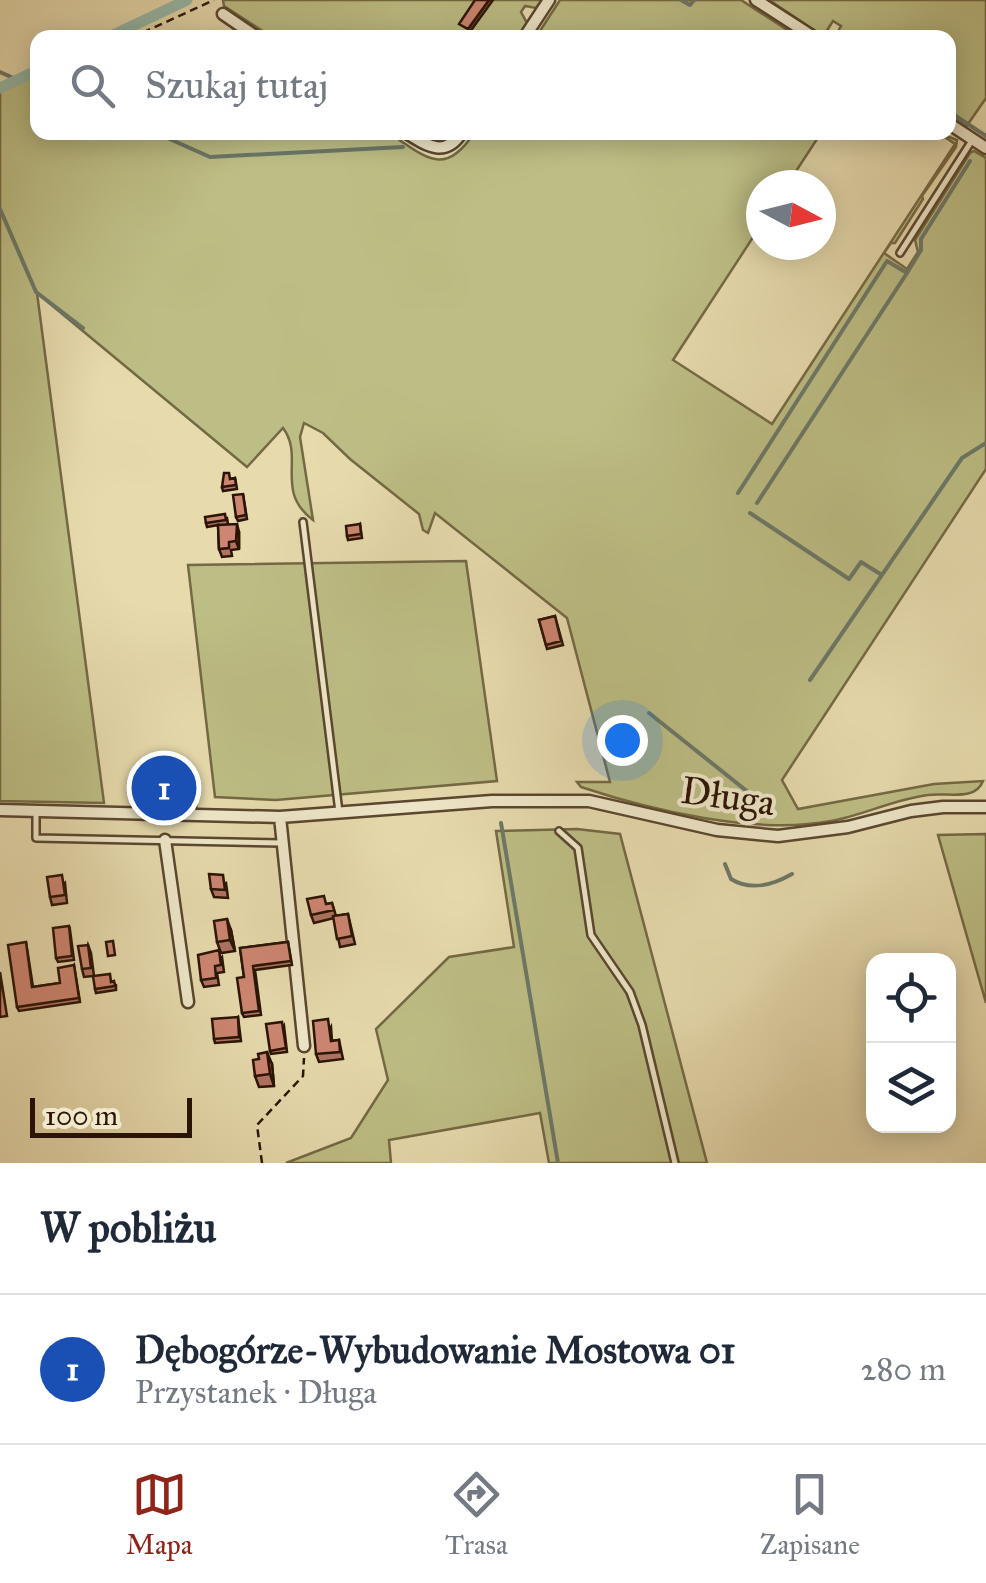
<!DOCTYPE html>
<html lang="pl">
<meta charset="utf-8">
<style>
:root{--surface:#fff;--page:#f6f6f7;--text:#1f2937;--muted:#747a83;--line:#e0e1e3;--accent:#8f2418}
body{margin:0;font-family:"IM FELL Great Primer",serif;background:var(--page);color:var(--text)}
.controls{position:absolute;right:30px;bottom:30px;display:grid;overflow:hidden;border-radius:20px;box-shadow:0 5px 25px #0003}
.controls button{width:90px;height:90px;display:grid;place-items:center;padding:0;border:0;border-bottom:2px solid var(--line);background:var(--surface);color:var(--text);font:50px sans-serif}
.compass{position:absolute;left:746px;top:170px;width:90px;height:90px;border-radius:50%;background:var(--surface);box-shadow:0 5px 25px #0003;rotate:97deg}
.scale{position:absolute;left:30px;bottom:25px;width:162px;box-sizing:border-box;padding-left:10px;border:5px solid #2b1405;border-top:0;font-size:28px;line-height:35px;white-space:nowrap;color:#2b1405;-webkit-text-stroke:8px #efe8ca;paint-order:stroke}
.you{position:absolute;left:622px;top:740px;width:35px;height:35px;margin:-25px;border:8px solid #fff;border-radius:50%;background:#1a73e8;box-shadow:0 0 0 15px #1a73e833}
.badge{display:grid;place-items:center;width:65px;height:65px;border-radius:50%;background:var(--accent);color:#fff;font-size:32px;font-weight:700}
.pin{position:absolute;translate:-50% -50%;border:5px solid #fff;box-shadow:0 2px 10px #0006}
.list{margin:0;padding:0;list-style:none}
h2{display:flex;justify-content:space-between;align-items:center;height:130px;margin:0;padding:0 40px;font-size:42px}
h2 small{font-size:32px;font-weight:400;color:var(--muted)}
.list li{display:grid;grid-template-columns:65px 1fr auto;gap:30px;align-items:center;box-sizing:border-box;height:150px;padding:0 40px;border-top:2px solid var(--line)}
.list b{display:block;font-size:38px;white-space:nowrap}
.list p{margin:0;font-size:32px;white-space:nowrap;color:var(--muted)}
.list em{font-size:32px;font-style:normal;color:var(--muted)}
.icon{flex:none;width:55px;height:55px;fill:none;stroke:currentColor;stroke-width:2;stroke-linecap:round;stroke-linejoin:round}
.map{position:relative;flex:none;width:986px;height:1163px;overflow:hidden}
.search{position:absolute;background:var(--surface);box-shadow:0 5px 25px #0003;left:30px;right:30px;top:30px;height:110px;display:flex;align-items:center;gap:25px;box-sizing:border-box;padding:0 35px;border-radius:20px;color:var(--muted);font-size:38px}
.sheet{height:280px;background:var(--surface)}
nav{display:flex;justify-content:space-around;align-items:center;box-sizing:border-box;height:140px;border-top:2px solid var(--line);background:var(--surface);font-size:28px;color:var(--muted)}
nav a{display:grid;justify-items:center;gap:5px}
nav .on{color:var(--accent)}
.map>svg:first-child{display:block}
</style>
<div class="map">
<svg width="986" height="1163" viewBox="0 0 986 1163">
<rect width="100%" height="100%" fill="#e7dbae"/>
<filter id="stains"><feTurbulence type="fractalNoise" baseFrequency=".002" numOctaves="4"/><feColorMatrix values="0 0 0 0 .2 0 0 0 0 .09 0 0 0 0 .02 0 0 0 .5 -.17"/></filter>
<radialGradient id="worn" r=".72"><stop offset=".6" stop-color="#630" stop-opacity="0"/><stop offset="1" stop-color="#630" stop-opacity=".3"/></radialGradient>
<path fill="#bdbe85" stroke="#746945" stroke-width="2.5" d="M223,0H542L536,8L525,6L521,12L527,23L518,38L272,37L224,6Z
M560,0H741L798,37H536Z
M769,0H986V98L966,127L949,115L948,38L835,37L841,26L833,21L826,32H817Z
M37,73L38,132L389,133C425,156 444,179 474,133H821L787,185H761V225L673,360L772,424L955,144L939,133L957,140L956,147L922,196L923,199L895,243H891L884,253L907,269L918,252L915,240L970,153L974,151L986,158V469L782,780L798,809L934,784L983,781C975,802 946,792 928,795C895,799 864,815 831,821C757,835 653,811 581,787L577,782H610L567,618L435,513L428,533L423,530L419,514L350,459L323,433L304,423L300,437L313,520C274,491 305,457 283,428L247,467L37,293L104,803L0,801V90Z
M466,561L497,781L276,800L215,797L188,565Z
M577,829L620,834L707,1163H549L540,1113L389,1140L391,1163H286L351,1138L388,1080L376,1029L449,957L514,947L496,831Z
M986,834V1003L938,835Z"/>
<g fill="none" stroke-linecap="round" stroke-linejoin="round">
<path stroke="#6c7868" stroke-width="4" d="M681,0L690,5L694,0
M0,72L18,80
M948,111L986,136
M154,132L210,157L403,147
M0,209L36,292L83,328
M738,493L887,261L907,273L921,250V239L970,161
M757,503L907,273
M750,513L849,579L861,562L882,575
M810,680L962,458L986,443
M649,713L753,796
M501,823L558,1163
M725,864L731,879C750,891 773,885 792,874"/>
<path stroke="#97bbaa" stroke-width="11" d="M107,38L187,0
M0,88L38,70"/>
<g stroke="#5a462f" stroke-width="10">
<path id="lane" d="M900,253L971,142
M303,522L339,812
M36,811V838L281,843
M145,813C160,800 173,786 192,801L193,813
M559,831L578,848L591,935L630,992L642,1025L675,1163"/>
</g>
<g stroke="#5a462f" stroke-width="15">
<path id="street" d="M756,0L815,38
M223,14L258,38
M524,38L549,0
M948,123L986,148
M405,132C426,145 445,159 462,132
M0,810L280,817L492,801H589L717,830L778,836L848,827L911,811L943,807H986
M280,817L304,1046
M165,840L188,1002"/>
</g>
<path stroke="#2b1405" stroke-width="2.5" stroke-dasharray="8 5" stroke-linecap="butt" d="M131,38L214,0
M262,1163L257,1125L303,1076L304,1058"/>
<use href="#lane" stroke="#efe8ca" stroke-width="5"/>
<use href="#street" stroke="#efe8ca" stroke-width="10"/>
</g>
<path fill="#b07362" stroke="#2b1405" stroke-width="2.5" d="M229,477L230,479L235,478L237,489L223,491L222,487Z
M243,494L247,519L238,521L236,517Z
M227,518L228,524L239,532V549L231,550L232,556L222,557L219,549L218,525L207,527L206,523Z
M360,524L362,538L348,540L347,536Z
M555,616L563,645L547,649L539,620Z
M65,883L67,903L52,905L50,897Z
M226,883L228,898L214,897L211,889Z
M332,903L336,916L348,914L355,944L340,947L334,918L314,923L311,915L327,904Z
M70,930L74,960L58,962L56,958Z
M231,930L235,951L221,953L217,942Z
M26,942L33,987L60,983L74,965L80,1002L19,1011L17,1007Z
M288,942L292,965L255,970L261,1015L244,1017L242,1013L244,977L240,948Z
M88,945L91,953L94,976L84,977L82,969Z
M222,957L224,972L217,973L219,985L204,987L201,980Z
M112,982L116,985V990L96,993L95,989Z
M238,1017L241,1041L215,1043L214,1039Z
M284,1026L287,1052L271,1054L270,1051Z
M331,1027L332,1041L339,1040L343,1059L319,1062L316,1054Z
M272,1064L274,1086L259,1087L255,1076Z"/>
<path fill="#905e50" stroke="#2b1405" stroke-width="2.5" d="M489,0H493L469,33L468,29Z
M237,524L239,532V549L236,541Z
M227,919L231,930L235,951L230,940Z
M267,1052L272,1064L274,1086L270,1074Z"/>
<path fill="#cd8672" stroke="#2b1405" stroke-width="2.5" d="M475,0H489L468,29L459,24Z
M224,473H229L230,479L235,478L236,485L222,487Z
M243,494L246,515L236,517L233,495Z
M225,514L226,520L206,523L205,517Z
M237,524L236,541L229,542V548L219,549L218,525Z
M360,524L361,534L347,536L346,526Z
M555,616L561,641L546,645L539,620Z
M209,874L223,875L225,890L211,889Z
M62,875L65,895L50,897L47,877Z
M324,896L326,904L332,903L334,910L311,915L307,899Z
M348,914L352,936L337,939L333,916Z
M227,919L230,940L217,942L214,921Z
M69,926L72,956L56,958L53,928Z
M113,941L115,955L108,956L106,942Z
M26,942L32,987L60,983L58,968L74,965L79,998L17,1007L8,945Z
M288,942L291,961L253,966L259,1011L242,1013L237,978L244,977L240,948Z
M88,945L91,968L82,969L78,946Z
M219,950L221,965L215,966L216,978L201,980L198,955Z
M0,972L7,1016L0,1017Z
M110,974L111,982L114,981L115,986L95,989L93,976Z
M238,1017L239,1037L214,1039L212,1019Z
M328,1019L331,1041L339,1040L340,1052L316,1054L313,1021Z
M282,1022L286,1048L270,1051L266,1024Z
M267,1052L270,1074L255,1076L253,1060L259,1059L258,1054Z"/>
<g text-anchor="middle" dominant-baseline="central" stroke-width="8" stroke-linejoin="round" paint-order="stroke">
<g font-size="38" fill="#2b1405" stroke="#efe8ca">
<text transform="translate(728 796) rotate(8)">Długa</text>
</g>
</g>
<rect width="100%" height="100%" filter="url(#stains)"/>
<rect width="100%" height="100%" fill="url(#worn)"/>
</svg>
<div class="controls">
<button><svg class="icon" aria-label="locate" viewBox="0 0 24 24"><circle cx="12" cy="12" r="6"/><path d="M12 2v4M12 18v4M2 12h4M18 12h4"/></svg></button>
<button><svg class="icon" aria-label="layers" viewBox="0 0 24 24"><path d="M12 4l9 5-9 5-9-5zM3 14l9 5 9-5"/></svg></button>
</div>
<svg class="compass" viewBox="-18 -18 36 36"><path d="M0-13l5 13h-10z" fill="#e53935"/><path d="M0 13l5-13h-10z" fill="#747a83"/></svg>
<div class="scale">100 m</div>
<div class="you"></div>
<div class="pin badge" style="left:164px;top:788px;background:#1a4fb4">1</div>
<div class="search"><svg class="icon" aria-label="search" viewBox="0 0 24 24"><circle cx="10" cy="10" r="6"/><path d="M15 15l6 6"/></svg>Szukaj tutaj</div>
</div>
<section class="sheet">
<h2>W pobliżu<small></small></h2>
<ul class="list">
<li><span class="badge" style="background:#1a4fb4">1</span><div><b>Dębogórze-Wybudowanie Mostowa 01</b><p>Przystanek · Długa</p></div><em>280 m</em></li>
</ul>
</section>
<nav>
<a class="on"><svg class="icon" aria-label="map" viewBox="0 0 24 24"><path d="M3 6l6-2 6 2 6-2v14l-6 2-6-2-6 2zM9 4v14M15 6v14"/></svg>Mapa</a>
<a><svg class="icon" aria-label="directions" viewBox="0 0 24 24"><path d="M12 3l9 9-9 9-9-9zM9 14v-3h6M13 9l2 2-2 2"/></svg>Trasa</a>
<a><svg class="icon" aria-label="saved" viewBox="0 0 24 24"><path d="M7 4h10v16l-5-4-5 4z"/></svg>Zapisane</a>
</nav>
